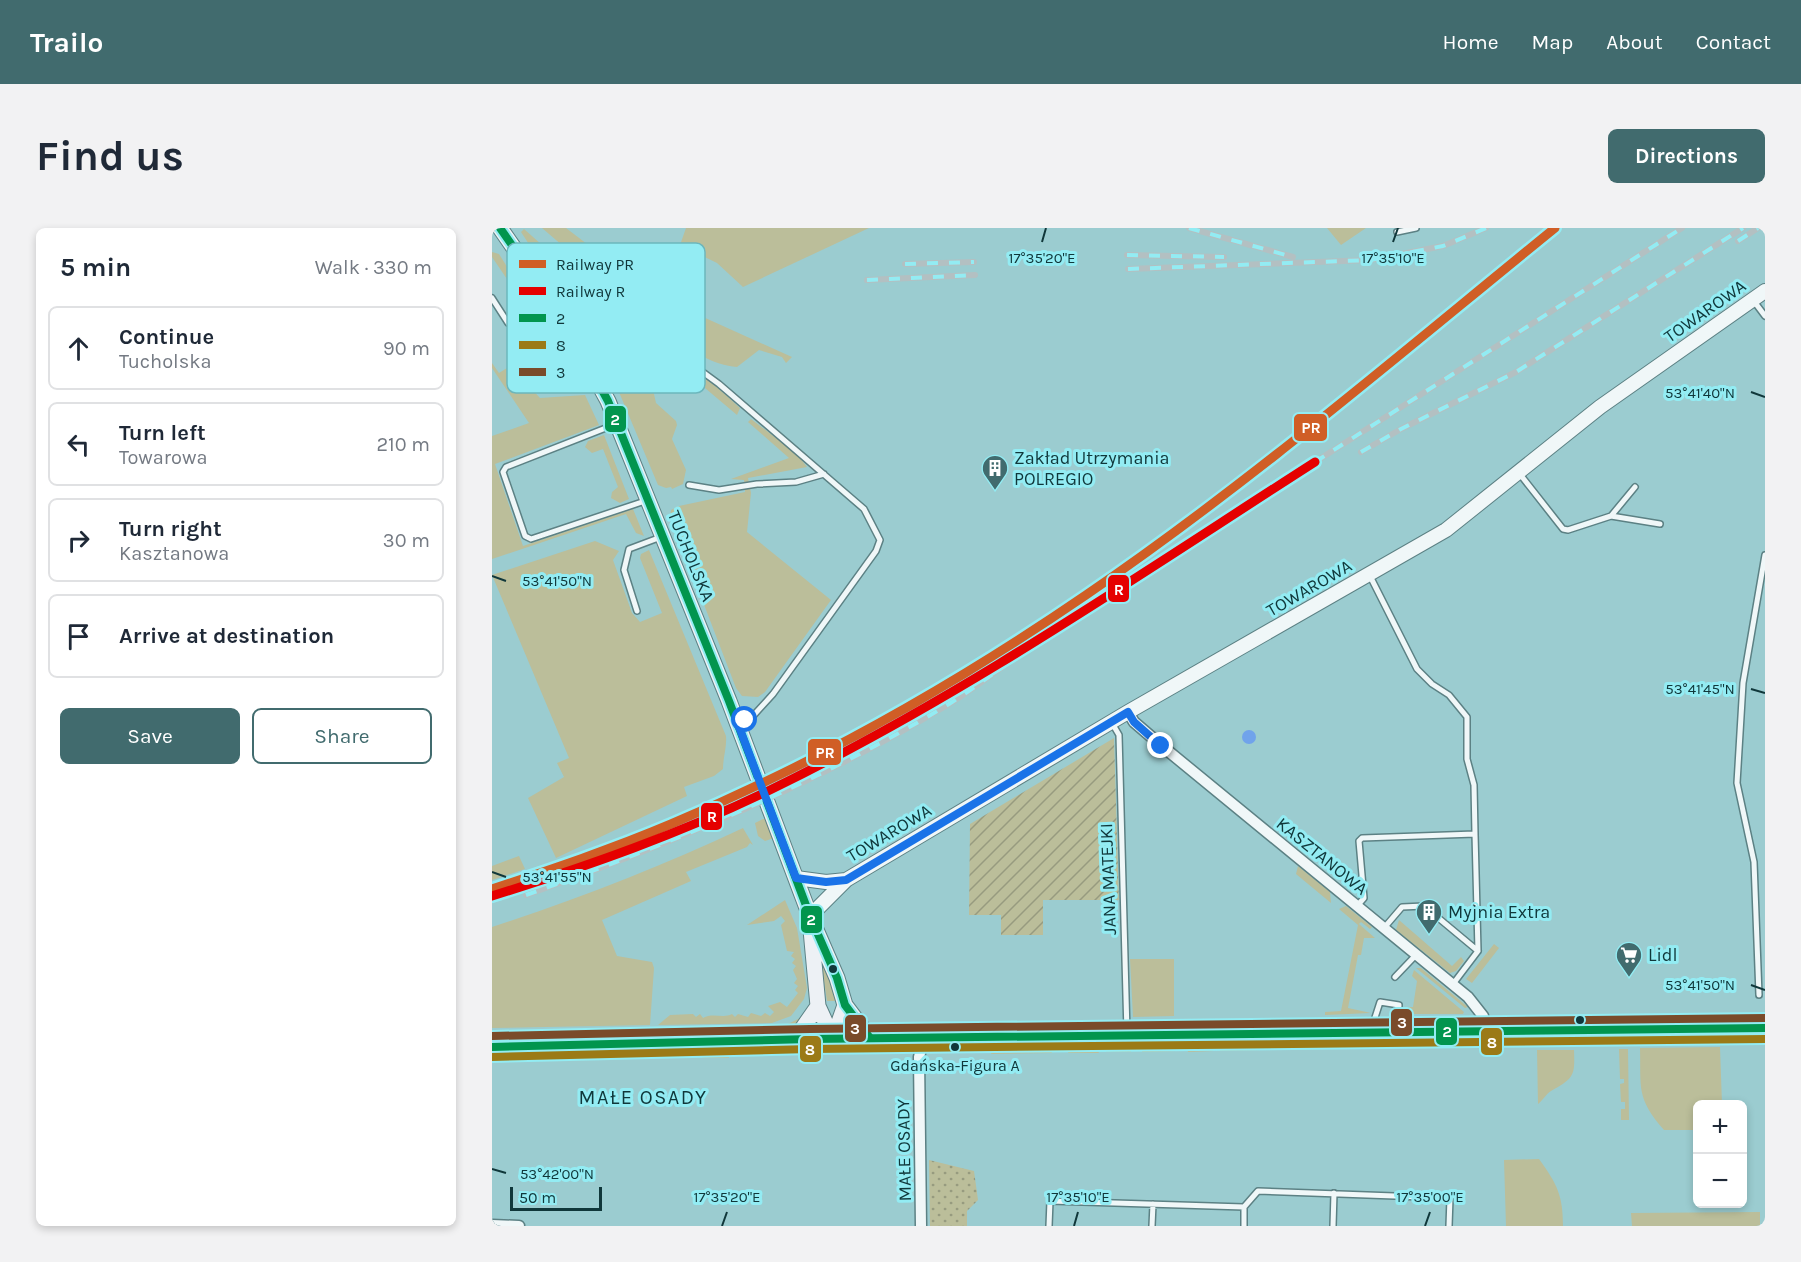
<!DOCTYPE html>
<meta charset="utf-8">
<style>
:root{--surface:#fff;--page:#f2f2f3;--text:#1f2937;--muted:#747a83;--line:#e0e1e3;--accent:#416b6e}
body{margin:0;font-family:Karla,sans-serif;background:var(--page);color:var(--text)}
.controls{position:absolute;right:18px;bottom:18px;display:grid;overflow:hidden;border-radius:9px;box-shadow:0 3px 9px #0003}
.controls button{width:54px;height:54px;display:grid;place-items:center;padding:0;border:0;border-bottom:2px solid var(--line);background:var(--surface);color:var(--text);font:30px sans-serif}
.scale{position:absolute;left:18px;bottom:15px;width:92px;box-sizing:border-box;padding-left:6px;border:3px solid #10373a;border-top:0;font-size:16px;line-height:21px;white-space:nowrap;color:#10373a;-webkit-text-stroke:4px #93ecf3;paint-order:stroke}
.stop{position:absolute;width:18px;height:18px;margin:-14px;border:4px solid #1a73e8;border-radius:50%;background:#fff}
.stop.end{background:#1a73e8;border-color:#fff;box-shadow:0 2px 6px #0008}
.list{margin:0;padding:0;list-style:none}
h2{display:flex;justify-content:space-between;align-items:center;height:78px;margin:0;padding:0 24px;font-size:26px}
h2 small{font-size:20px;font-weight:400;color:var(--muted)}
.list li{display:grid;grid-template-columns:39px 1fr auto;gap:18px;align-items:center;box-sizing:border-box;height:84px;margin:0 12px 12px;padding:0 12px;border:2px solid var(--line);border-radius:9px}
.list b{display:block;font-size:22px;white-space:nowrap}
.list p{margin:0;font-size:20px;white-space:nowrap;color:var(--muted)}
.list em{font-size:20px;font-style:normal;color:var(--muted)}
.actions{display:flex;gap:12px;padding:18px 24px}
.actions a{flex:1;padding:14px 0;border:2px solid var(--accent);border-radius:9px;text-align:center;font-size:21px;color:var(--accent)}
.actions .main{background:var(--accent);color:#fff}
.icon{flex:none;width:33px;height:33px;fill:none;stroke:currentColor;stroke-width:2;stroke-linecap:round;stroke-linejoin:round}
.map{position:relative;flex:none;width:1273px;height:998px;overflow:hidden;border-radius:9px}
header{display:flex;align-items:center;gap:36px;box-sizing:border-box;height:84px;padding:0 30px;background:var(--accent);color:#fff}
header strong{font-size:28px}
nav{display:flex;gap:33px;margin-inline-start:auto;font-size:21px}
.intro{display:flex;align-items:center;justify-content:space-between;box-sizing:border-box;height:144px;padding:0 36px}
h1{margin:0;font-size:42px}
.button{padding:15px 27px;border-radius:9px;background:var(--accent);color:#fff;font-size:21px;font-weight:700}
main{display:flex;gap:36px;padding:0 36px}
aside{flex:1;background:var(--surface);border-radius:9px;box-shadow:0 3px 9px #0003}
.map>svg:first-child{display:block}
</style>
<header>
<strong>Trailo</strong>
<nav><a>Home</a><a>Map</a><a>About</a><a>Contact</a></nav>
</header>
<div class="intro"><h1>Find us</h1><a class="button">Directions</a></div>
<main>
<aside>
<h2>5 min<small>Walk · 330 m</small></h2>
<ul class="list">
<li><svg class="icon" aria-label="ahead" viewBox="0 0 24 24"><path d="M12 20V5M6 11l6-6 6 6"/></svg><div><b>Continue</b><p>Tucholska</p></div><em>90 m</em></li>
<li><svg class="icon" aria-label="left" viewBox="0 0 24 24"><path d="M17 20v-9H6M10 6l-5 5 5 5"/></svg><div><b>Turn left</b><p>Towarowa</p></div><em>210 m</em></li>
<li><svg class="icon" aria-label="right" viewBox="0 0 24 24"><path d="M7 20v-9h11M14 6l5 5-5 5"/></svg><div><b>Turn right</b><p>Kasztanowa</p></div><em>30 m</em></li>
<li><svg class="icon" aria-label="arrive" viewBox="0 0 24 24"><path d="M6 21V4h12l-3 4 3 4H6"/></svg><div><b>Arrive at destination</b></div></li>
</ul>
<div class="actions"><a class="main">Save</a><a>Share</a></div>
</aside>
<div class="map">
<svg width="1273" height="998" viewBox="0 0 1273 998">
<defs>
<pattern id="park-dots" width="8" height="8" patternUnits="userSpaceOnUse" patternTransform="scale(1.5)"><rect width="8" height="8" fill="#bbbe9a"/><path d="M2 2h.1M6 6h.1" fill="none" stroke="#979b7f" stroke-width="1.8" stroke-linecap="round"/></pattern>
<pattern id="garden-furrows" width="10" height="10" patternUnits="userSpaceOnUse" patternTransform="scale(1.5)"><rect width="10" height="10" fill="#bbbe9a"/><path d="M-1 1l2-2M0 10L10 0M9 11l2-2" fill="none" stroke="#979b7f"/></pattern>
</defs>
<rect width="100%" height="100%" fill="#9bccd0"/>
<path fill="#bbbe9a" d="M50,0H74L112,29L193,79L175,96H162Z
M194,0H377L251,59L225,35L188,17Z
M835,0H874L849,17Z
M32,1L147,103C167,115 174,106 193,124C169,114 150,118 128,130L126,127L115,129L108,125L29,4Z
M0,24L7,26L81,143L80,147L0,29Z
M200,84L300,129L294,135L290,129L267,122L245,139C217,137 175,115 200,84Z
M160,133C195,131 224,157 248,180L245,187L194,144L160,157L164,175L184,193L185,197L180,211L194,242L191,256L180,261L179,259L174,260L166,257L127,164L129,154L136,147L134,143Z
M0,135L7,145L15,140L30,162L36,157L48,170L93,167L107,197L3,236L31,318L141,281L152,308L144,305L134,286L0,331V208L37,195L0,140Z
M259,191L305,226L315,239L256,250L259,265L255,304L339,372L273,464L266,469L250,468L244,460L178,288L179,282L187,278L253,264L252,252L239,251L297,230L256,194Z
M112,207L137,271L128,275L119,270L120,264L126,259L111,221L100,225L93,219L96,213Z
M103,313L127,323L121,332L140,385L148,394L170,385L148,330L149,326L157,322L234,508C235,519 231,529 231,541L222,548L192,559L195,568L64,630L36,570L72,549L65,535L77,530L0,347Z
M271,591H274L282,610L273,613L266,608L263,595Z
M251,600L261,617L258,615L255,619L194,644L199,653L110,692L125,728L160,734L162,740L158,797L0,800V699C86,671 170,638 251,600Z
M27,628L33,641L0,652V638Z
M806,638L838,664L839,675L804,646Z
M293,672L305,700L315,760L312,771L299,788L280,795L166,797L178,787L201,786L204,789L208,786L211,790C221,784 231,791 240,786L243,789L246,786L256,789L259,785L269,788L273,785L278,788L282,784L276,778L288,774L295,779L306,765L303,762L306,758L302,755L305,751L301,742L304,738L300,735L303,731L299,728L302,724L295,723L289,697L293,693L289,688L282,693L255,697Z
M854,678L880,699L878,701L869,694L867,696L883,710H872L869,727H866L856,780L879,785L833,787V784L849,783L866,697L847,681Z
M907,692L960,738L969,729L972,733L964,743L958,745L904,702Z
M1002,716L1007,720L980,755L974,751Z
M328,727L347,773H335Z
M638,731H682V788L641,789Z
M924,740H929L976,779L973,780Z
M922,742L972,784L971,786H915L916,779H921L925,753L920,748Z
M314,787L297,802L287,805L172,808L167,803L286,801Z
M976,791L971,795L920,796L916,792Z
M822,793L820,797L767,798L764,794Z
M643,796H689L690,798L650,800Z
M158,803L153,808L0,811V806L8,805Z
M1196,810L1221,811L1149,813L1150,811Z
M941,813H970L972,817L958,815L955,818H940Z
M777,815H815L817,820L786,821L783,818L782,822H776Z
M719,816L721,823L696,824L695,820L692,823L694,817Z
M729,816H767L769,822L728,823Z
M652,817H683L685,823L650,824Z
M603,818L607,825H576L578,819Z
M615,818H637L639,824H614Z
M558,819L560,825L499,826L501,820Z
M1228,819L1230,876H1206L1205,902H1172C1144,870 1149,860 1148,820Z
M1127,821H1136L1137,892H1129V881H1133V874H1129L1128,856L1132,855V851H1128Z
M1045,822H1082C1083,848 1082,850 1059,863C1054,866 1051,872 1046,876Z
M212,825H236L237,830H210Z
M47,827H97L100,832L46,833Z
M8,828H36L38,833L6,834Z
M1047,931C1065,956 1071,967 1071,998H1014L1012,932Z
M1268,984V998H1140L1139,985Z"/>
<path fill="url(#park-dots)" d="M437,932L482,943L486,972L475,983V998H438Z"/>
<path fill="url(#garden-furrows)" d="M622,510L627,672H551V707H509V687H477L478,596Z"/>
<path fill="#70a3eb" d="M750 509a7 7 0 1 1 14 0a7 7 0 1 1-14 0Z"/>
<g fill="none" stroke-linecap="round" stroke-linejoin="round">
<g stroke="#5c8184" stroke-width="8">
<path id="service" d="M905,4L924,0
M0,70L16,95
M1261,72L1273,88
M35,124L49,146L81,160L153,127L172,125L193,131L227,156L372,281L388,312L384,323L281,466L261,488L247,495
M124,196L14,239L11,244L33,308L39,311L153,273
M1027,245L1071,301L1076,302L1119,288L1168,296
M197,257L227,262L265,256L304,254L332,246
M1119,288L1143,259
M878,348L925,441L940,456L957,467L975,489V531L982,557L983,606
M145,383L132,342L137,321L169,309
M620,495L627,507L635,805
M865,678L872,670L867,613L870,610L983,606L986,723
M892,700L910,679L932,678L986,723L961,756
M903,749L924,727
M1267,767L1262,634L1245,555L1251,455L1273,327
M879,802L888,774L907,777L905,803
M557,998L558,973L752,979L766,963L958,970L957,998
M660,998L661,976
M752,998V979
M841,998L842,965"/>
</g>
<g stroke="#5c8184" stroke-width="13">
<path id="minor" d="M636,484L642,494L670,518L976,769L991,788L994,803
M0,997L27,998
M429,998L427,829L432,810"/>
</g>
<g stroke="#5c8184" stroke-width="16">
<path id="tertiary" d="M304,650L334,654L354,652
M318,688L354,652L636,484L954,302L1108,179L1273,63"/>
</g>
<g stroke="#5c8184" stroke-width="17">
<path id="secondary" d="M8,0L70,89L116,173L237,473L318,688L345,750L353,777L378,810
M318,691L326,778L341,811
M303,811L326,778
M341,811L353,777
M0,819L318,811L1273,800"/>
</g>
<use href="#service" stroke="#f0f7f8" stroke-width="5"/>
<use href="#minor" stroke="#f0f7f8" stroke-width="10"/>
<use href="#tertiary" stroke="#f0f7f8" stroke-width="14"/>
<use href="#secondary" stroke="#edf1f5" stroke-width="15"/>
<g stroke="#b3c0c2" stroke-width="6">
<path id="rail" d="M697,0L801,29
M1246,13L1266,0
M635,27L732,29
M413,36L482,34
M636,41L878,32L951,18L994,0
M375,52L483,47
M869,224L909,201L1024,144L1251,0
M823,234L1190,0
M34,667C181,615 324,556 457,476C498,450 535,419 576,392"/>
</g>
<use href="#rail" stroke="#93ecf3" stroke-width="4" stroke-dasharray="11" stroke-linecap="butt"/>
<g stroke="#93ecf3" stroke-width="12">
<path id="bus-1" d="M8,0L70,89L116,173L237,473L318,688L345,750L353,777L378,810
M0,819L318,811L1273,800"/>
</g>
<g stroke="#93ecf3" stroke-width="12">
<path id="bus-2" d="M0,829L318,821L1273,811"/>
</g>
<g stroke="#93ecf3" stroke-width="12">
<path id="bus-3" d="M0,808L318,801L1273,790"/>
</g>
<use href="#bus-1" stroke="#02954e" stroke-width="8"/>
<use href="#bus-2" stroke="#9b7a17" stroke-width="8"/>
<use href="#bus-3" stroke="#7a4b2a" stroke-width="8"/>
<g stroke="#93ecf3" stroke-width="14">
<path id="rail-1" d="M0,661C60,641 120,621 179,596C325,535 464,456 594,367C758,255 909,125 1063,0"/>
</g>
<g stroke="#93ecf3" stroke-width="14">
<path id="rail-2" d="M0,668C96,638 190,605 280,561C471,468 645,348 823,234"/>
</g>
<use href="#rail-1" stroke="#d05e26" stroke-width="9"/>
<use href="#rail-2" stroke="#e50000" stroke-width="9"/>
</g>
<g fill="none" stroke-linecap="round" stroke-linejoin="round">
<path stroke="#1a73e8" stroke-width="8" d="M253,492L246,496L304,650L334,654L354,652L636,484L642,494L669,518"/>
</g>
<path fill="none" stroke="#10373a" stroke-width="2" d="M550,14L554,0M901,14L906,0M1259,164L1273,169M0,348L14,353M1259,461L1273,465M0,644L14,649M1259,757L1273,762M0,941L14,945M230,998L235,984M582,998L586,984M933,998L938,984"/>
<defs>
<g id="building-pin" transform="scale(1.35)"><path d="M0 17L-7.5 6A9.5 9.5 0 1 1 7.5 6Z" fill="#416b6e" stroke="#93ecf3"/><path d="M-4-6H4V6H1V3H-1V6H-4ZM-2.5-4.3h1.7v1.8h-1.7ZM.8-4.3h1.7v1.8H.8ZM-2.5-1h1.7V.8h-1.7ZM.8-1h1.7V.8H.8Z" fill="#fff"/></g>
<g id="supermarket-pin" transform="scale(1.35)"><path d="M0 17L-7.5 6A9.5 9.5 0 1 1 7.5 6Z" fill="#416b6e" stroke="#93ecf3"/><path d="M-6-5.5h2.5l.6 2H6L4.5 2H-2.5L-4.4-4H-6ZM-1.5 3.2a1.3 1.3 0 1 0 .1 0ZM3 3.2a1.3 1.3 0 1 0 .1 0Z" fill="#fff"/></g>
</defs>
<g fill-rule="evenodd">
<use href="#building-pin" x="503" y="240"/>
<use href="#building-pin" x="937" y="684"/>
<use href="#supermarket-pin" x="1137" y="727"/>
</g>
<g fill="#10373a" stroke="#93ecf3" stroke-width="2">
<circle cx="341" cy="741" r="5"/>
<circle cx="1088" cy="792" r="5"/>
<circle cx="463" cy="819" r="5"/>
</g>
<g text-anchor="middle" dominant-baseline="central" stroke-width="6" stroke-linejoin="round" paint-order="stroke">
<g font-size="16" fill="#10373a" stroke="#93ecf3">
<text x="463" y="837">Gdańska-Figura A</text>
</g>
<g font-size="18" fill="#10373a" stroke="#93ecf3">
<text transform="translate(1213 83) rotate(-35)">TOWAROWA</text>
<text transform="translate(199 328) rotate(68)">TUCHOLSKA</text>
<text transform="translate(817 360) rotate(-30)">TOWAROWA</text>
<text transform="translate(397 605) rotate(-31)">TOWAROWA</text>
<text transform="translate(830 628) rotate(39)">KASZTANOWA</text>
<text transform="translate(616 651) rotate(-92)">JANA MATEJKI</text>
<text transform="translate(412 922) rotate(-91)">MAŁE OSADY</text>
</g>
<g font-size="18" fill="#10373a" stroke="#93ecf3" text-anchor="start">
<text x="522" y="230">Zakład Utrzymania<tspan x="522" dy="21">POLREGIO</tspan></text>
<text x="956" y="684">Myjnia Extra</text>
<text x="1156" y="727">Lidl</text>
</g>
<g font-size="20" letter-spacing="1.5" fill="#10373a" stroke="#93ecf3">
<text x="151" y="869">MAŁE OSADY</text>
</g>
</g>
<rect x="15" y="15" width="198" height="150" rx="9" fill="#93ecf3" stroke="#6cb6bc" stroke-width="1.5"/>
<rect x="27" y="32" width="27" height="8" fill="#d05e26"/>
<rect x="27" y="59" width="27" height="8" fill="#e50000"/>
<rect x="27" y="86" width="27" height="8" fill="#02954e"/>
<rect x="27" y="113" width="27" height="8" fill="#9b7a17"/>
<rect x="27" y="140" width="27" height="8" fill="#7a4b2a"/>
<g font-size="16" fill="#10373a">
<text x="64" y="42">Railway PR</text>
<text x="64" y="69">Railway R</text>
<text x="64" y="96">2</text>
<text x="64" y="123">8</text>
<text x="64" y="150">3</text>
</g>
<g font-size="15" text-anchor="middle" fill="#10373a" stroke="#93ecf3" stroke-width="6" stroke-linejoin="round" paint-order="stroke">
<text x="550" y="35">17°35'20"E</text>
<text x="901" y="35">17°35'10"E</text>
<text x="1208" y="170">53°41'40"N</text>
<text x="65" y="358">53°41'50"N</text>
<text x="1208" y="466">53°41'45"N</text>
<text x="65" y="654">53°41'55"N</text>
<text x="1208" y="762">53°41'50"N</text>
<text x="65" y="951">53°42'00"N</text>
<text x="235" y="974">17°35'20"E</text>
<text x="586" y="974">17°35'10"E</text>
<text x="938" y="974">17°35'00"E</text>
</g>
<g stroke="#93ecf3" stroke-width="2">
<rect x="112" y="177" width="23" height="28" rx="6" fill="#02954e"/>
<rect x="801" y="185" width="35" height="29" rx="6" fill="#d05e26"/>
<rect x="615" y="346" width="23" height="29" rx="6" fill="#e50000"/>
<rect x="315" y="510" width="35" height="28" rx="6" fill="#d05e26"/>
<rect x="208" y="574" width="23" height="29" rx="6" fill="#e50000"/>
<rect x="308" y="677" width="23" height="29" rx="6" fill="#02954e"/>
<rect x="898" y="780" width="23" height="29" rx="6" fill="#7a4b2a"/>
<rect x="352" y="786" width="23" height="29" rx="6" fill="#7a4b2a"/>
<rect x="943" y="789" width="23" height="29" rx="6" fill="#02954e"/>
<rect x="988" y="799" width="23" height="29" rx="6" fill="#9b7a17"/>
<rect x="307" y="807" width="23" height="28" rx="6" fill="#9b7a17"/>
</g>
<g font-size="16" text-anchor="middle" font-weight="bold" fill="#fff">
<text x="123" y="197">2</text>
<text x="819" y="205">PR</text>
<text x="627" y="367">R</text>
<text x="333" y="530">PR</text>
<text x="220" y="594">R</text>
<text x="319" y="697">2</text>
<text x="910" y="800">3</text>
<text x="363" y="806">3</text>
<text x="955" y="809">2</text>
<text x="1000" y="820">8</text>
<text x="318" y="827">8</text>
</g>
</svg>
<div class="controls">
<button>+</button>
<button>−</button>
</div>
<div class="scale">50 m</div>
<div class="stop" style="left:253px;top:492px"></div>
<div class="stop end" style="left:669px;top:518px"></div>
</div>
</main>
